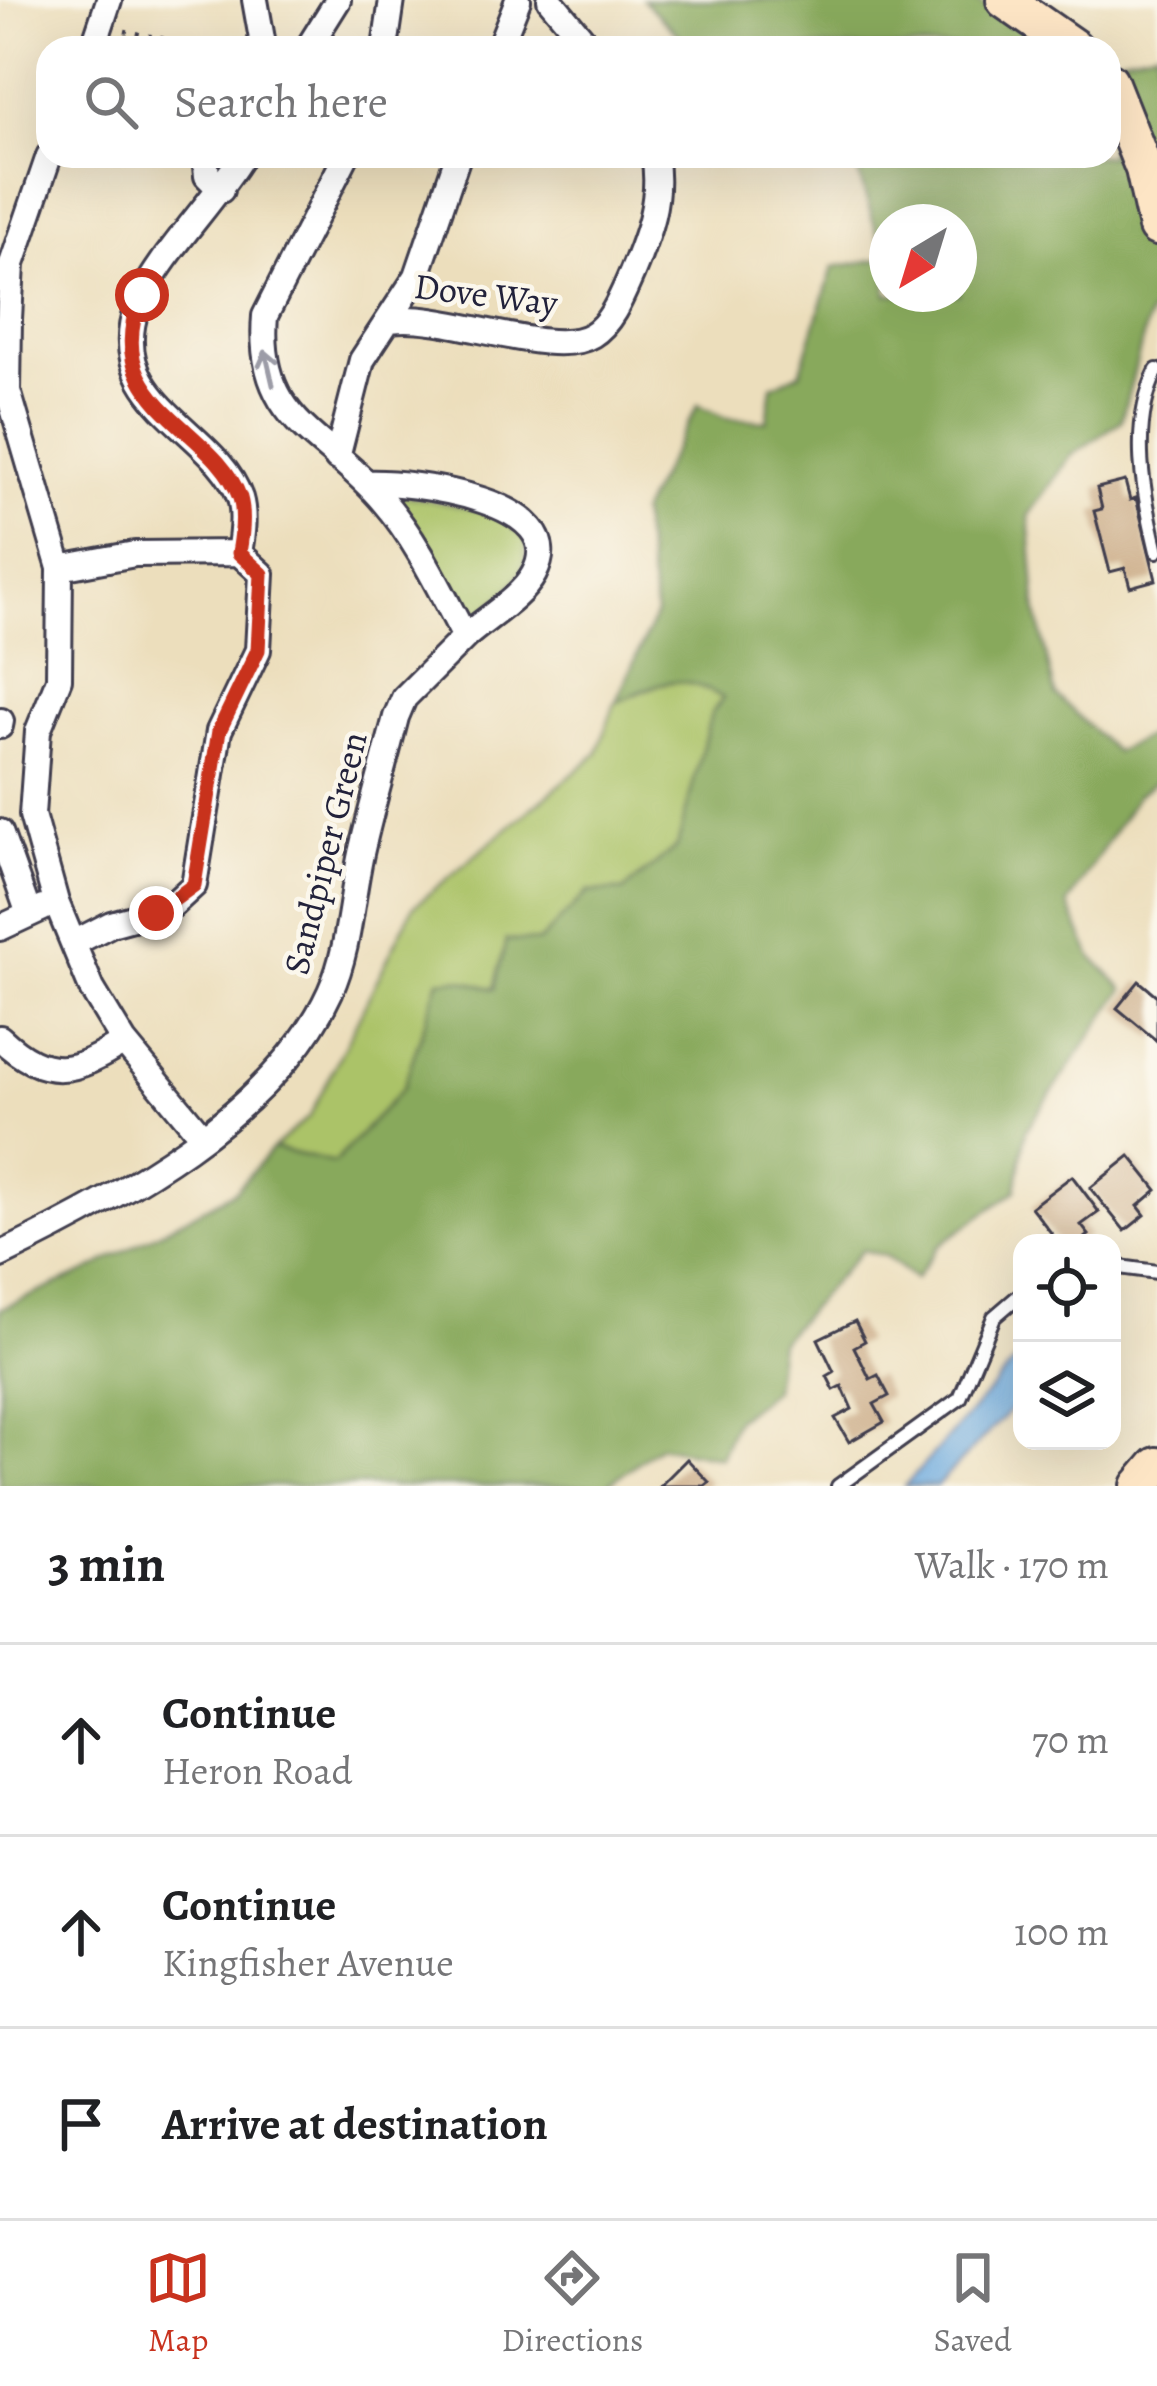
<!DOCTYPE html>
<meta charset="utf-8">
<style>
:root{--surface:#fff;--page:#f6f6f6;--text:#202124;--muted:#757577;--line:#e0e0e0;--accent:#c8321e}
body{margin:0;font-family:Alegreya,serif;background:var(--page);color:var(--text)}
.controls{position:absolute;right:36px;bottom:36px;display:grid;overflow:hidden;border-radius:24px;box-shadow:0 12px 48px #0002}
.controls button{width:108px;height:108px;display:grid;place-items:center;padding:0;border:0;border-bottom:3px solid var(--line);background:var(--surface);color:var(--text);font:60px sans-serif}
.compass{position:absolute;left:869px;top:204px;width:108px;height:108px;border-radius:50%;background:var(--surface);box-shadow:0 12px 48px #0002;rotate:218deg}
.stop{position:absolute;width:36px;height:36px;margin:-27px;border:9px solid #c8321e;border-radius:50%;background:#fff}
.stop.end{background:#c8321e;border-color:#fff;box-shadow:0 3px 12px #0008}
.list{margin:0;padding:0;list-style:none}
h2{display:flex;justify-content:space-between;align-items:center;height:156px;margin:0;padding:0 48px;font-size:51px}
h2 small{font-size:39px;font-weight:400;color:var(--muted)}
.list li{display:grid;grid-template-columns:78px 1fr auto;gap:36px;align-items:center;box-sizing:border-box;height:192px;padding:0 48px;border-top:3px solid var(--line)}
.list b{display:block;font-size:45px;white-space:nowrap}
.list p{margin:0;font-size:39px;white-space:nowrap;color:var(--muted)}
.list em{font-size:39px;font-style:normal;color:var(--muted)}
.icon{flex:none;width:66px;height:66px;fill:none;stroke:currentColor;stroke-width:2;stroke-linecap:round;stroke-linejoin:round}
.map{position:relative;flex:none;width:1157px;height:1486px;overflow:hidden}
.search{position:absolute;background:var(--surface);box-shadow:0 12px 48px #0002;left:36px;right:36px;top:36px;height:132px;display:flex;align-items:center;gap:30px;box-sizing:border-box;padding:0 42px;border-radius:36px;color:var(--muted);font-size:45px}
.sheet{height:732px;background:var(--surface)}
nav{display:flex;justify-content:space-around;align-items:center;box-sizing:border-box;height:168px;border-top:3px solid var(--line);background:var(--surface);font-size:33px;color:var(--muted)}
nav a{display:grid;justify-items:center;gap:6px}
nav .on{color:var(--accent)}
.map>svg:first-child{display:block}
</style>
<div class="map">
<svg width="1157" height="1486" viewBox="0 0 1157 1486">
<rect width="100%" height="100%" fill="#fbf7ec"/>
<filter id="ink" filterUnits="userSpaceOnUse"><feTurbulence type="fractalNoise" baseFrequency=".00833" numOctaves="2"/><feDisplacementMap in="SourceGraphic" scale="24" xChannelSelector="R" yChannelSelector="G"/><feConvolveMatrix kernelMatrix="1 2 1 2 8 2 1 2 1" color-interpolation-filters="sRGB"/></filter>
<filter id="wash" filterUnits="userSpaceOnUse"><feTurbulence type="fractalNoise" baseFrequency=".004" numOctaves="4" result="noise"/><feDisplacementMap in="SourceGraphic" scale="48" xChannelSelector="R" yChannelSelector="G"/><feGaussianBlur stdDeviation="2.7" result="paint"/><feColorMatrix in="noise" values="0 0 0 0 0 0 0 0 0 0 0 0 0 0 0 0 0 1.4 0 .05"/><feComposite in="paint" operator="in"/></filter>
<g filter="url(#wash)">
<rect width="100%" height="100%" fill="#ecdebc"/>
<path fill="#abc368" stroke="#667252" stroke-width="3" d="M394,493L499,514L526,539C531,579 501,596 474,619L463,617L395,503Z
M690,679L724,698L677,847L623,891L588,892L494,989L459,979L440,980L403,1088L334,1163L273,1148L310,1116L413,907L597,754L615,703L660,684Z"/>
<path fill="#88a95c" stroke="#55664c" stroke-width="3" fill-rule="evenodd" d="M643,0H975L1055,48H692Z
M1157,49V309L1149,315L1121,421L1072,455L1029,515L1037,613L1055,694L1115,752L1157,732V781L1137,795L1068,904L1092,957L1124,989L1026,1130L1016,1191L939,1245L915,1279L885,1256L862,1250L779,1342L773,1390L736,1419L720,1457L659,1446L606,1486H0V1309L86,1272L235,1191L273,1148L334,1163L403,1088L439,980L459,979L494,989L506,940L539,942L588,892L623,891L677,847L711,714L723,698C674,670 664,682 615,703L656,614L640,513L698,405L726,418L767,421L772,386L800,373L833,267L885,258L853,156H1109V66L1120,57ZM887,222H959V294H887Z"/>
<path fill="#6ba8dd" stroke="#46658c" stroke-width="3" d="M1022,1354V1398L937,1486H905Z"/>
<g id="blocks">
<path fill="#c7a67f" d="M1125,481L1130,500L1136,498L1156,580L1130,587L1125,568L1110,572L1094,511L1102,509L1097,488Z
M1139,981L1157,996V1041L1117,1008Z
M1130,1156L1157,1190L1138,1206L1145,1215L1125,1231L1090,1188Z
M1072,1176L1099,1212L1081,1225L1089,1235L1079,1243H1059L1031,1207Z
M855,1321L865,1341L854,1347L870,1379L878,1375L889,1396L874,1404L884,1422L849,1442L835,1418L852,1409L842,1386L834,1390L827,1376L834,1372L818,1339Z
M687,1459L709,1482L704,1486H660Z"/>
</g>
</g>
<g filter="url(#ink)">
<use href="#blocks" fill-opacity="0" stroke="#403e4e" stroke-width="3"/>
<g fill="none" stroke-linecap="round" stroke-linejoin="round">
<g stroke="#403e4e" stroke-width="18">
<path id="lane" d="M1157,370C1129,426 1143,493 1157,551
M1112,1266L1157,1272
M838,1486L960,1398L994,1317L1022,1293"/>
</g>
<g stroke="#403e4e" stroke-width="30">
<path id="street" d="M255,0L262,39L258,48
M550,0L590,48
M93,48L109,0
M308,48L338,0
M385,48L392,0
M499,48L518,0
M49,156L12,264L9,319L8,391L60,568L59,679L38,731L32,815L56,902L92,989L124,1042L201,1135
M205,156L207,176L221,190
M391,320C444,311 552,360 592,335C612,323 623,293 632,273C648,235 662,197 654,156
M337,458L362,360L417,276L458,156
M366,483C410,481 574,500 534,574C521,598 486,618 465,637
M239,553C242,536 245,515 240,498C217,430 103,403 137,307C153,263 215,201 242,156
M60,568L135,554L239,553
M0,726L1,721
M0,832L29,914
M0,928L43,908
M76,942L111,924L169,908L194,885L219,731L258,650L262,574L239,553
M0,1038C47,1082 74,1073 124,1042
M0,1255C116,1199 274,1115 330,992C350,948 351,896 362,849C372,805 385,761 396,717L404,698L465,637C441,592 417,540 383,501C327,434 256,423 265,316L346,156"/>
</g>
<g stroke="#403e4e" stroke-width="42">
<path id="secondary" d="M1005,0L1074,48
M1109,81L1144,169L1157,227
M1140,1486L1157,1466"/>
</g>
<path stroke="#403e4e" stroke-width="4.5" stroke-dasharray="3 9" stroke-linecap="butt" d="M125,31L212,48"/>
<use href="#lane" stroke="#fff" stroke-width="12"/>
<use href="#street" stroke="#fff" stroke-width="24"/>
<use href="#secondary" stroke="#fde5c5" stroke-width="36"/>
</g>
<defs><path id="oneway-shaft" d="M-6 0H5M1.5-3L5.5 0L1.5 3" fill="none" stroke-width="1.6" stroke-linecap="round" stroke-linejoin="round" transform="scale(3)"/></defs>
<use stroke="#9c9ca7" href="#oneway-shaft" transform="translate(269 368) rotate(-103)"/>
</g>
<g fill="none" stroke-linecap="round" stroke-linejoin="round" filter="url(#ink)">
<path stroke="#c8321e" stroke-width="15" d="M142,295C95,404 214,425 240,498C245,515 242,536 239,553L262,574L258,650L219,731L194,885L156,913"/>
</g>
<g text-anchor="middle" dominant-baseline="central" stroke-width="9" stroke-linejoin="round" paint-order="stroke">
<g font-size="36" fill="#22223b" stroke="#fbf7ec">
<text transform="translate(486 294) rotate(7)">Dove Way</text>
<text transform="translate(325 853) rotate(-76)">Sandpiper Green</text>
</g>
</g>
</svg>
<div class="controls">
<button><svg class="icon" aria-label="locate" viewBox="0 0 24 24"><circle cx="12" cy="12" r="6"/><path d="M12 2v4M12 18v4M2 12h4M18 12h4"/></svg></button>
<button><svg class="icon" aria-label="layers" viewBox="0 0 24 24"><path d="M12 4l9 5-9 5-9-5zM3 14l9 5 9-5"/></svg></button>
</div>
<svg class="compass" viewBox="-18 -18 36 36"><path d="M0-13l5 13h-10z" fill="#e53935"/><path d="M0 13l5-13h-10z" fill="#757577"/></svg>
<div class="stop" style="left:142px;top:295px"></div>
<div class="stop end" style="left:156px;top:913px"></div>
<div class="search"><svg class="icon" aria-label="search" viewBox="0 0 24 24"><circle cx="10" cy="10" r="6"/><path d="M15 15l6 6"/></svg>Search here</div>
</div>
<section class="sheet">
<h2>3 min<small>Walk · 170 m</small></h2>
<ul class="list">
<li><svg class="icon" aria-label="ahead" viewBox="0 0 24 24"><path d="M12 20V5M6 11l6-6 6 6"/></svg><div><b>Continue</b><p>Heron Road</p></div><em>70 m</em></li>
<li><svg class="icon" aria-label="ahead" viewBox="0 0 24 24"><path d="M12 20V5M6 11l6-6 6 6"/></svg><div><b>Continue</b><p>Kingfisher Avenue</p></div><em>100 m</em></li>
<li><svg class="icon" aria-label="arrive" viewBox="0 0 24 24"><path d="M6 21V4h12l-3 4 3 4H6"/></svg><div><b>Arrive at destination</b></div></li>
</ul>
</section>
<nav>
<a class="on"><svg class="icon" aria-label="map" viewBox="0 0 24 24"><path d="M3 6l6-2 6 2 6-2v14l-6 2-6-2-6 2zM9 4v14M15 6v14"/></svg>Map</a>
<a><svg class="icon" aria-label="directions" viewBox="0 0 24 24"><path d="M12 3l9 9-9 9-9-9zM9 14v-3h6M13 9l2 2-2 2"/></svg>Directions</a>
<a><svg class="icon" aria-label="saved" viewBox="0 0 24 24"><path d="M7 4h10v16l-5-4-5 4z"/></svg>Saved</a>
</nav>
